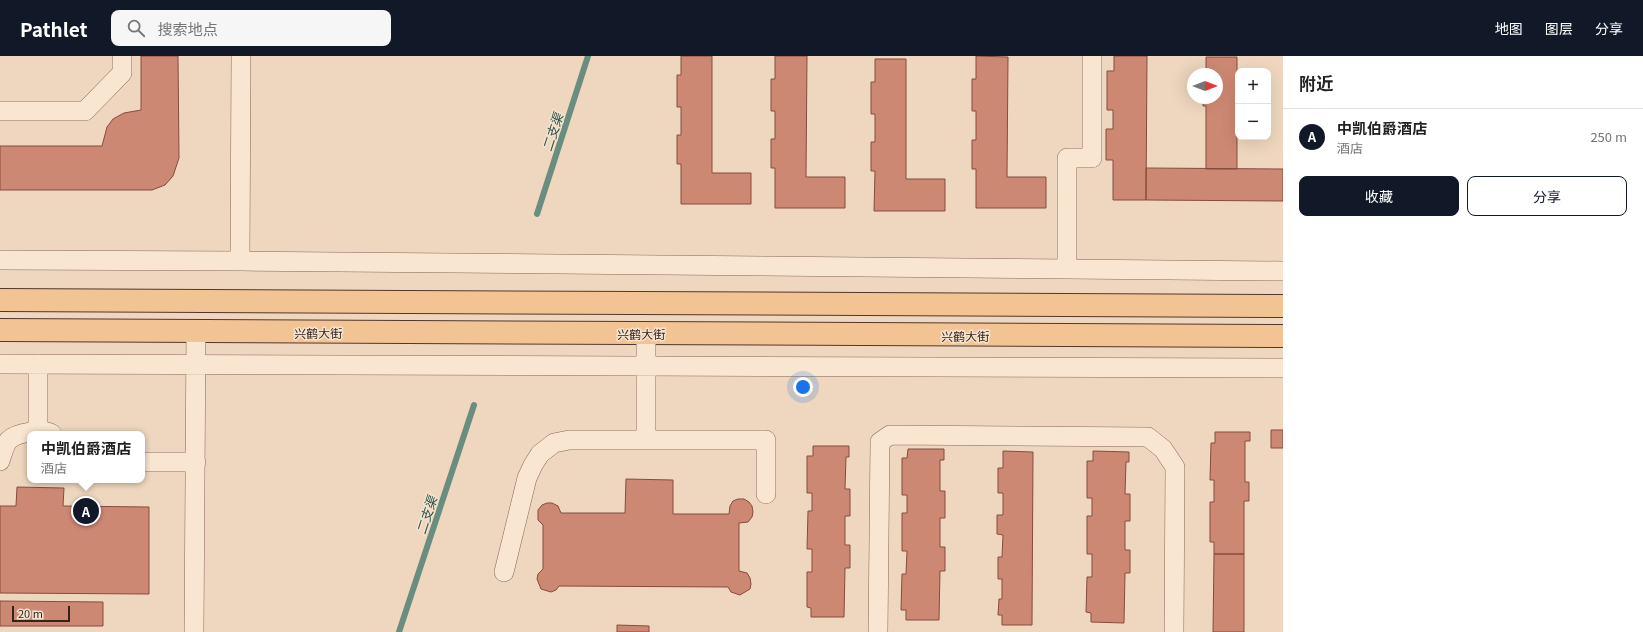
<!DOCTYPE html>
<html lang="zh">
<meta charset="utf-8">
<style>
:root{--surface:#fff;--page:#f6f6f6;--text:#222;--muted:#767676;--line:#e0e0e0;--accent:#111827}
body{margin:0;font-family:Georgia,"Noto Sans SC",serif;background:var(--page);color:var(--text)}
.controls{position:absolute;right:12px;top:12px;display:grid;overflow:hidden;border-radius:8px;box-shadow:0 4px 16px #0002}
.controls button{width:36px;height:36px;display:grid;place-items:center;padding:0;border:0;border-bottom:1px solid var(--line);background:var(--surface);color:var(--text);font:20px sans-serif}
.compass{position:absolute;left:1187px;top:12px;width:36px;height:36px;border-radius:50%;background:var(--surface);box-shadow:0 4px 16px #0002;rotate:90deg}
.scale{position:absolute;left:12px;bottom:10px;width:58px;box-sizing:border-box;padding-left:4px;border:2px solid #35231c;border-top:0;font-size:11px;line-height:14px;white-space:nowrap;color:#35231c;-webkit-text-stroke:3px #f5e3ce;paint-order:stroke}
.you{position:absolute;left:803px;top:331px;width:14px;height:14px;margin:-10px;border:3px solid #fff;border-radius:50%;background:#1a73e8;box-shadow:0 0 0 6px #1a73e833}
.badge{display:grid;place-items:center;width:26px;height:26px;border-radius:50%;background:var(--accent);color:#fff;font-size:13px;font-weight:700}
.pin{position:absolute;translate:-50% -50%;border:2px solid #fff;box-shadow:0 1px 4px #0006}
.popup{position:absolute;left:27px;top:375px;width:118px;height:52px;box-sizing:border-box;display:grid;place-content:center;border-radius:8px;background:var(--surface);filter:drop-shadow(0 1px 3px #0005);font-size:13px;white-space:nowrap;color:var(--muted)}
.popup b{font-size:15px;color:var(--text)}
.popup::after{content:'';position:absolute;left:50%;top:100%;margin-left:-8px;border:8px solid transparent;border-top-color:var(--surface)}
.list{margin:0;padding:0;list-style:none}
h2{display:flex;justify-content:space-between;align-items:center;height:52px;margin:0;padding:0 16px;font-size:17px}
h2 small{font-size:13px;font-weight:400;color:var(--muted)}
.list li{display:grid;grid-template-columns:26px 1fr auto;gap:12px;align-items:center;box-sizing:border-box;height:56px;padding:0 16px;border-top:1px solid var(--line)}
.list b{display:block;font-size:15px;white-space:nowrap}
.list p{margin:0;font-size:13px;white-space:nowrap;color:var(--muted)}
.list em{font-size:13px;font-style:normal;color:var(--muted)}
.actions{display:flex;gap:8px;padding:12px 16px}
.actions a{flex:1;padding:9px 0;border:1px solid var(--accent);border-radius:8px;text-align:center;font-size:14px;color:var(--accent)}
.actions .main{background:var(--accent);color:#fff}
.icon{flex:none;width:22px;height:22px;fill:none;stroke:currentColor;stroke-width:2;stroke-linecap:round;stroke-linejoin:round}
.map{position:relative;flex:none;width:1283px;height:576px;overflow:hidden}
header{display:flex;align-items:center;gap:24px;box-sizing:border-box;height:56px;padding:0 20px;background:var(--accent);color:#fff}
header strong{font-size:19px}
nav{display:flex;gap:22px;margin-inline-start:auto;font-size:14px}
.search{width:280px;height:36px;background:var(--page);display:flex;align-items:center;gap:10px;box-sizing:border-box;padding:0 14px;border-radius:8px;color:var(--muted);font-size:15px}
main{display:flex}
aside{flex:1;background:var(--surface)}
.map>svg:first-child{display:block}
</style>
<header>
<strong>Pathlet</strong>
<div class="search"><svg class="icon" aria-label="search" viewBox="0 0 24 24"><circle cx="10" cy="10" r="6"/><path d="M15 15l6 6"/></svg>搜索地点</div>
<nav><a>地图</a><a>图层</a><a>分享</a></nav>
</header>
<main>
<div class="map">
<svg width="1283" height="576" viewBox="0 0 1283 576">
<rect width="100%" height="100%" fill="#eed7be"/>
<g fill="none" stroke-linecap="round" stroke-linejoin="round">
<path stroke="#698d7e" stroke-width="6" d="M537,158L588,0
M399,576L474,349"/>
</g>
<path fill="#cd8873" stroke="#854c3d" d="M141,0H178L179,102L173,120L165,129L152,134H0V90H102L107,71L113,63L124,57L141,54Z
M681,0H712V117H751V148H681V108H677V79H681V51H677V19H681Z
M775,0H807L806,121H845V152H775V112H771V83H775V55H771V23H775Z
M976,0L1008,1L1007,121H1046V152H976V113H972V84H976V55H972V23H976Z
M1114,0H1147L1146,144H1113V104H1106V73H1113V54H1107V15H1114Z
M1206,1H1237V113H1206V50H1203V42H1217V18H1206Z
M875,3H906V123H945V155H874L875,115H871V86H875V58H871V26H875Z
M1146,112L1283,113V145L1146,144Z
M1271,374H1283V392H1271Z
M1215,376H1250V385H1245V426H1249V445H1244V498H1214V486H1210V446H1214V424H1210L1211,387H1215Z
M813,390H849V401H846L845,433H850V460H845V489H850V512H845L844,561H811V552L807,551V516H812V493H807L808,455H812V437H807V400H813Z
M908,393H944V404H940V435H945V462H940V491H945V515H940L939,564H906V554H901L902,518H906L907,495H902V457H907V439H902V402H907Z
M1003,395L1033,396L1032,569H1002V559H998L999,543H1002V523H998V501H1002L1003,479L997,478V459H1003V437H998V412H1003Z
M1093,395L1129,396V406H1126L1125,438H1130V465H1125V494H1130V517H1125L1124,567L1091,566V557L1086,556L1087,521H1092V498H1087V460H1092V442H1087V405H1093Z
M626,423L673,424V458H729L730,450L733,445L738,443H744L749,446L752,450L753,456L752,461L748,466L739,467V515L747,517L750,522L751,528L750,533L740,539L731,536L728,531L559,530L556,534L551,536L541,533L537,523L538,518L543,513V469L538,464V454L542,449L547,447H552L558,450L561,457H625Z
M17,431L64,432L63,450L149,451V538L0,537V450H16Z
M1214,498H1244V576H1213Z
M0,545L103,546V570H0Z
M617,569L649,570V576H617Z"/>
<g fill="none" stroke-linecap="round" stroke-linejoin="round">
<g stroke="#866757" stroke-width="20">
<path id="minor" d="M0,55H85L122,17V0
M0,204L240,205L1283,215
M240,205L241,0
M1067,213V102H1092V0
M646,277V384
M0,308L1283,312
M38,376V308
M0,405C2,399 5,388 9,384C16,377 43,372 52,378
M142,406H196
M504,516L527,422L533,409L540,398L554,387L569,384H766V438
M194,576L196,275
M878,576L880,386L890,379L1148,381L1163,393L1175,411L1174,576"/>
</g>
<g stroke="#53372b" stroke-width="24">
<path id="major" d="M0,244L1283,250
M0,274L1283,280"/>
</g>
<use href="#minor" stroke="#f9e6d1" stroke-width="19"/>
<use href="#major" stroke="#f2c494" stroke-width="22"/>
</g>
<g text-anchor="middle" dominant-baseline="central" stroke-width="3" stroke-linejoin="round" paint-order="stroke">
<g font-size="12" fill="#35231c" stroke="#f5e3ce">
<text x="318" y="276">兴鹤大街</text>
<text x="641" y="277">兴鹤大街</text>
<text x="965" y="279">兴鹤大街</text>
</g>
<g font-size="13" font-style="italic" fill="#2b554b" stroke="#f5e3ce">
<text transform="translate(552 76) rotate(-72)">二支渠</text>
<text transform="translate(426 459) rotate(-72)">二支渠</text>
</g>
</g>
</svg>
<div class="controls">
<button>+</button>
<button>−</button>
</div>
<svg class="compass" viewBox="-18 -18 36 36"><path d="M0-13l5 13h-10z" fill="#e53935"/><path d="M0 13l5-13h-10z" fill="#767676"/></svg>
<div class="scale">20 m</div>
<div class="you"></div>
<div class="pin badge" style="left:86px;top:455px">A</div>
<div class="popup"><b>中凯伯爵酒店</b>酒店</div>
</div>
<aside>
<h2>附近<small></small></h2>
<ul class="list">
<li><span class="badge">A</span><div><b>中凯伯爵酒店</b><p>酒店</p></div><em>250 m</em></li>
</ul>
<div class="actions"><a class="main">收藏</a><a>分享</a></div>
</aside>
</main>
